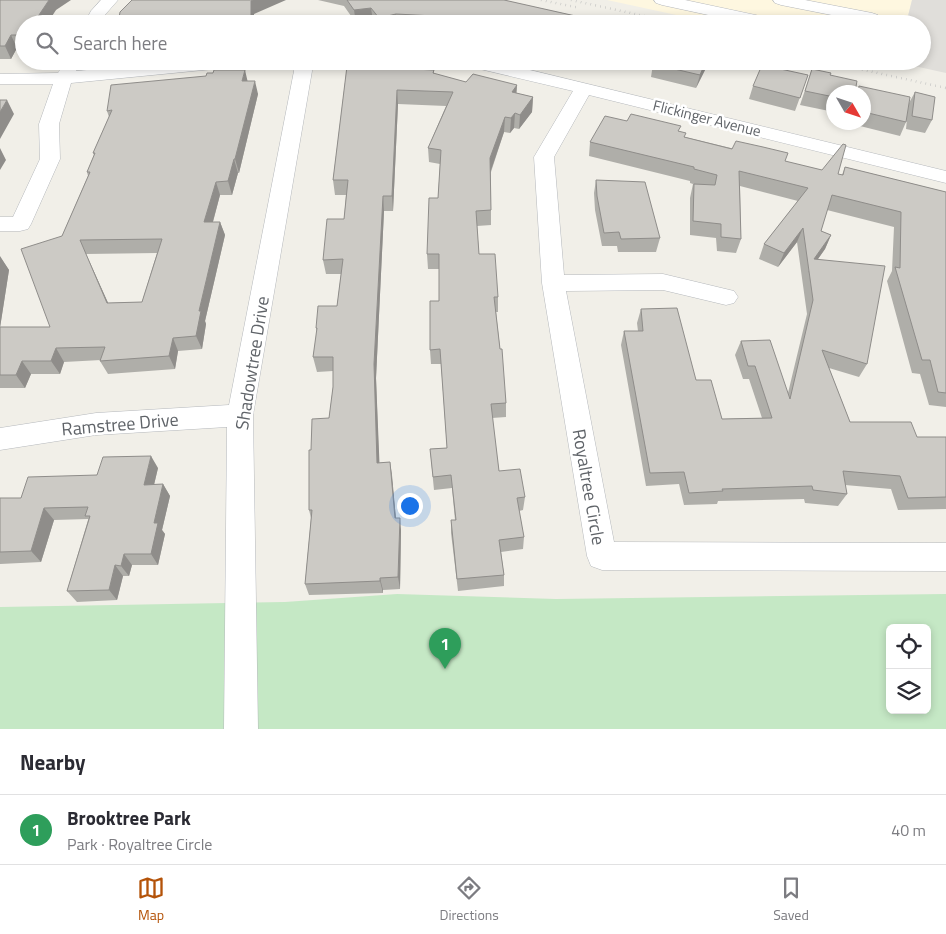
<!DOCTYPE html>
<meta charset="utf-8">
<style>
:root{--surface:#fff;--page:#f2f2f3;--text:#2b2b33;--muted:#7c7c81;--line:#e1e1e2;--accent:#b45309}
body{margin:0;font-family:"Titillium Web",sans-serif;background:var(--page);color:var(--text)}
.controls{position:absolute;right:15px;bottom:15px;display:grid;overflow:hidden;border-radius:8px;box-shadow:0 2px 8px #0003}
.controls button{width:45px;height:45px;display:grid;place-items:center;padding:0;border:0;border-bottom:1px solid var(--line);background:var(--surface);color:var(--text);font:25px sans-serif}
.compass{position:absolute;left:826px;top:85px;width:45px;height:45px;border-radius:50%;background:var(--surface);box-shadow:0 2px 8px #0003;rotate:129deg}
.you{position:absolute;left:409px;top:505px;width:18px;height:18px;margin:-12px;border:4px solid #fff;border-radius:50%;background:#1a73e8;box-shadow:0 0 0 8px #1a73e833}
.badge{display:grid;place-items:center;width:32px;height:32px;border-radius:50%;background:var(--accent);color:#fff;font-size:16px;font-weight:700}
.pin{position:absolute;translate:-50% -41px;filter:drop-shadow(0 1px 2px #0008)}
.pin::after{content:'';position:absolute;top:26px;width:18px;height:15px;background:inherit;clip-path:polygon(0 0,100% 0,50% 100%)}
.list{margin:0;padding:0;list-style:none}
h2{display:flex;justify-content:space-between;align-items:center;height:65px;margin:0;padding:0 20px;font-size:21px}
h2 small{font-size:16px;font-weight:400;color:var(--muted)}
.list li{display:grid;grid-template-columns:32px 1fr auto;gap:15px;align-items:center;box-sizing:border-box;height:70px;padding:0 20px;border-top:1px solid var(--line)}
.list b{display:block;font-size:19px;white-space:nowrap}
.list p{margin:0;font-size:16px;white-space:nowrap;color:var(--muted)}
.list em{font-size:16px;font-style:normal;color:var(--muted)}
.icon{flex:none;width:28px;height:28px;fill:none;stroke:currentColor;stroke-width:2;stroke-linecap:round;stroke-linejoin:round}
.map{position:relative;flex:none;width:946px;height:729px;overflow:hidden}
.search{position:absolute;background:var(--surface);box-shadow:0 2px 8px #0003;left:15px;right:15px;top:15px;height:55px;display:flex;align-items:center;gap:12px;box-sizing:border-box;padding:0 18px;border-radius:28px;color:var(--muted);font-size:19px}
.sheet{height:135px;background:var(--surface)}
nav{display:flex;justify-content:space-around;align-items:center;box-sizing:border-box;height:70px;border-top:1px solid var(--line);background:var(--surface);font-size:14px;color:var(--muted)}
nav a{display:grid;justify-items:center;gap:2px}
nav .on{color:var(--accent)}
.map>svg:first-child{display:block}
</style>
<div class="map">
<svg width="946" height="729" viewBox="0 0 946 729">
<rect width="100%" height="100%" fill="#f1efe8"/>
<path fill="#fef7e0" d="M607,0H912L906,24H718Z"/>
<path fill="#e0deda" d="M912,0H946V73L896,62L922,61V24H906Z"/>
<path fill="#c5e8c5" fill-rule="evenodd" d="M397,594L556,599L946,594V729H0V607L285,602ZM890,628H927V710H890Z"/>
<g fill="none" stroke-linecap="round" stroke-linejoin="round">
<g stroke="#b5b8bc" stroke-width="1">
<path id="minor" d="M101,0H118L104,16L100,24H84L91,11Z
M654,0H685L774,19L780,20L782,24H750L662,5L656,3Z
M773,0H805L872,13L878,15L880,18L878,21L872,23L781,5L775,3Z
M65,61H77L80,65L76,71L185,61H253L250,65L244,66L71,83L59,124L60,159L31,224L28,229L20,231H0V217H13L40,159L39,124L53,84H0V74L58,73Z
M293,61H311L312,71L253,415L258,729H224L227,427L96,435L0,450V428L96,413L229,405L294,71Z
M460,61H493L946,171V183L589,95L554,157L564,275L663,274L734,291L738,297L734,303L726,305L663,290L566,291L614,542L946,543V571L602,570L591,566L587,556L542,283L534,157L573,91L463,65Z"/>
</g>
<use href="#minor" fill="#fff" fill-rule="evenodd"/>
<path stroke="#b6b7b8" stroke-width="2.5" stroke-dasharray="0.5 4.5" stroke-linecap="butt" d="M541,0L580,8
M571,0L681,24
M823,61L946,88"/>
</g>
<path fill="#afaea9" fill-rule="evenodd" d="M0,0L56,10L24,24V48H17L11,59H0Z
M318,0H504L589,19L625,24H375L373,21L356,23L344,6Z
M254,14V24H118Z
M585,61H607L604,65Z
M612,61H655L650,70Z
M655,61H708L707,66L696,88L651,77L653,64Z
M347,66L434,70V74L466,82L517,85L516,93L533,97L532,112L519,129L514,128L510,133L504,132L491,172V225L477,226L479,254L498,297V312H496L506,403V417L492,418L499,471L525,497L523,510L519,511L524,537L523,549L501,552L504,575V586L458,591L451,533V520H455L452,488L434,490L430,449L447,448L441,364H431L430,350L439,301V269H428L427,254L438,198L440,164L429,162L428,148L446,106L398,104L393,211H384L376,378L379,463L390,462L396,518L401,530L400,589L383,590V593L309,595L305,584L311,518L309,510L311,450L329,418L333,387V371L317,372L313,357L317,332L316,328L337,306L341,274H326L323,260L344,219L346,195H335L333,180Z
M812,69L830,75L834,92V112L800,105Z
M808,75L795,111L749,99L753,86Z
M247,81L258,94L239,173H238L232,195H220L213,222H220L225,235L205,321L206,324L202,349L178,351L175,369L108,374L100,361L101,360L64,362L60,374H31L25,388H0V257L9,270L0,327H50L62,236L88,176L87,172L94,155L93,153L109,117L107,111ZM157,253L142,302L108,303L86,254Z
M859,86L909,103L915,92L932,120L925,133L906,129L907,119L906,122L900,136L848,123V122H864V92H857Z
M627,121L679,131L685,137L842,175L845,167L946,192V407L929,405L920,374L912,373L887,281L892,271L894,227L827,210L821,231L831,235L825,249L818,259L867,364L859,377L829,368L850,422L917,437H946V509L898,510L891,489L845,485L847,494L838,506L805,503L804,499L718,501L717,504L684,505L679,484L646,486L621,345L624,331H638L637,323L641,309L696,380L722,419L762,418L749,379H743L735,355L741,341L788,393L807,314L797,242L778,267L759,259L764,244L798,201L740,186L741,239L736,253L717,251L716,238L690,235V198L693,184L690,183V181L589,156L590,142Z
M596,180L660,238L656,252H618L617,246H602L595,210L594,193Z
M158,468L154,485L163,484L170,496L162,530L165,534L158,565H132L129,576H123L117,600L77,602L67,591L88,520V519L54,520L41,562L0,564V498H21L97,475Z"/>
<path fill="#8f8d8a" d="M49,0H71L56,10L47,24H33Z
M253,0H286L254,14V24H252L251,18V1Z
M371,8L373,21L356,23L354,10Z
M396,14V24H380L379,18Z
M11,35L17,48L11,59L5,46Z
M651,61H655L650,70Z
M706,61H708L707,66L696,88L700,75Z
M245,70L248,83L242,81Z
M255,81L258,94L239,173L235,159Z
M517,85L516,100L512,92Z
M397,90L398,104L393,211L392,196Z
M533,97L532,112L519,129L520,115Z
M7,100L14,114L0,139V112Z
M515,113L514,128L510,133L511,118Z
M505,117L504,132L490,173V158Z
M0,148L6,160L0,170Z
M234,159L238,173L232,195L228,181Z
M216,182L220,195L209,236L204,222Z
M383,196L384,211L376,378L380,476L377,463L374,364Z
M220,222L225,235L205,321L206,324L202,349L196,336L199,311Z
M803,228L797,242L778,267L784,253Z
M831,235L825,249L808,273L814,259Z
M80,240L86,254L114,316L107,303Z
M0,256L9,270L0,328Z
M173,338L178,351L175,369L169,356Z
M56,348L64,362L60,374L51,361Z
M22,361L31,374L25,388L16,375Z
M151,456L158,468L151,497L144,485Z
M390,462L392,475L397,530L395,518Z
M163,484L170,496L162,530L165,534L158,565L151,554L154,523Z
M44,508L54,520L41,562L31,551Z
M400,518L401,530L400,589L398,577Z
M124,554L132,565L129,576L121,566Z
M115,565L123,576L117,600L109,590Z
M380,578L383,590V593L380,581Z"/>
<path fill="#cccac5" stroke="#8f8d8a" fill-rule="evenodd" d="M0,0H49L33,24H24V35H11L5,46H0Z
M132,0H253L251,1V18L231,20V24H118L120,12Z
M347,0H504L589,19L592,16L625,24H480L453,17L396,14L379,18L371,8L354,10Z
M367,61L414,62L413,69L434,70L433,73L466,82L473,74L517,85L512,92L533,97L520,115L515,113L511,118L505,117L490,158L491,210L476,211L479,254H495L498,297H494L500,349H502L506,403L491,404L499,471L520,469L525,497L517,498L524,537L499,540L504,575L457,579L451,520H456L451,475L433,477L430,449L447,448L440,349L430,350V301H439V254H427L429,198H438L441,150L428,148L453,92L397,90L392,196H383L374,364L377,463L390,462L395,518H400L398,577L380,578V581L305,584L312,510H309V450H311L312,419L329,418L333,387V357H313L317,328H316L318,306H337L343,259L323,260L327,219H344L348,180H333L347,66L366,67Z
M655,61H706L700,75L653,64Z
M762,65L808,75L800,98L753,86Z
M812,69L831,73L830,75L857,81L855,92H834V97L805,91Z
M214,70H245L242,81H255L235,159H234L228,181L216,182L204,222H220L199,311H201L196,336L173,338L169,356L100,361L105,347L56,348L51,361H22L16,375H0V327H50L21,249L62,236L90,172H87L95,153H93L112,110L107,111L111,85L206,76L207,73H213ZM162,239L142,302L107,303L80,240Z
M859,86L910,97L906,122L864,112V92H858Z
M915,92L935,97L932,120L912,116Z
M0,100H7L0,112Z
M631,114L681,126L678,131L686,133L684,137L732,149L736,141L763,147L788,153L785,161L822,170L843,144L846,145L838,174L843,175L845,167L946,192V393L938,392L930,360H922L895,267L900,268L901,212L832,195L821,231L831,235L814,259L885,266L867,364L822,350L850,422H911L917,437H946V497L908,498L900,476L843,471L847,494L813,490L812,486L722,489L723,491L689,493L684,472L650,473L624,331H643L641,309L677,308L696,380H711L722,419L772,418L755,366H748L741,341L770,340L790,399L813,300L803,228L784,253L764,244L808,188L739,171L741,239L721,237V224L693,221L694,184L715,185L717,175L694,169V167L590,142L605,116L627,121Z
M596,180L645,182L660,238L621,239L619,232L604,233L597,196Z
M151,456L144,485L163,484L154,523H158L151,554H124L121,566L115,565L109,590L67,591L90,516H85L88,507L44,508L31,551L0,552V498H21L28,477L97,475L103,457Z"/>
<g text-anchor="middle" dominant-baseline="central" stroke-width="5" stroke-linejoin="round" paint-order="stroke">
<g font-size="15" fill="#5f6368" stroke="#fff">
<text transform="translate(707 118) rotate(14)">Flickinger Avenue</text>
</g>
<g font-size="18" fill="#5f6368" stroke="#fff">
<text transform="translate(252 363) rotate(-81)">Shadowtree Drive</text>
<text transform="translate(120 424) rotate(-5)">Ramstree Drive</text>
<text transform="translate(589 487) rotate(80)">Royaltree Circle</text>
</g>
</g>
</svg>
<div class="controls">
<button><svg class="icon" aria-label="locate" viewBox="0 0 24 24"><circle cx="12" cy="12" r="6"/><path d="M12 2v4M12 18v4M2 12h4M18 12h4"/></svg></button>
<button><svg class="icon" aria-label="layers" viewBox="0 0 24 24"><path d="M12 4l9 5-9 5-9-5zM3 14l9 5 9-5"/></svg></button>
</div>
<svg class="compass" viewBox="-18 -18 36 36"><path d="M0-13l5 13h-10z" fill="#e53935"/><path d="M0 13l5-13h-10z" fill="#7c7c81"/></svg>
<div class="you"></div>
<div class="pin badge" style="left:445px;top:669px;background:#2e9e5b">1</div>
<div class="search"><svg class="icon" aria-label="search" viewBox="0 0 24 24"><circle cx="10" cy="10" r="6"/><path d="M15 15l6 6"/></svg>Search here</div>
</div>
<section class="sheet">
<h2>Nearby<small></small></h2>
<ul class="list">
<li><span class="badge" style="background:#2e9e5b">1</span><div><b>Brooktree Park</b><p>Park · Royaltree Circle</p></div><em>40 m</em></li>
</ul>
</section>
<nav>
<a class="on"><svg class="icon" aria-label="map" viewBox="0 0 24 24"><path d="M3 6l6-2 6 2 6-2v14l-6 2-6-2-6 2zM9 4v14M15 6v14"/></svg>Map</a>
<a><svg class="icon" aria-label="directions" viewBox="0 0 24 24"><path d="M12 3l9 9-9 9-9-9zM9 14v-3h6M13 9l2 2-2 2"/></svg>Directions</a>
<a><svg class="icon" aria-label="saved" viewBox="0 0 24 24"><path d="M7 4h10v16l-5-4-5 4z"/></svg>Saved</a>
</nav>
